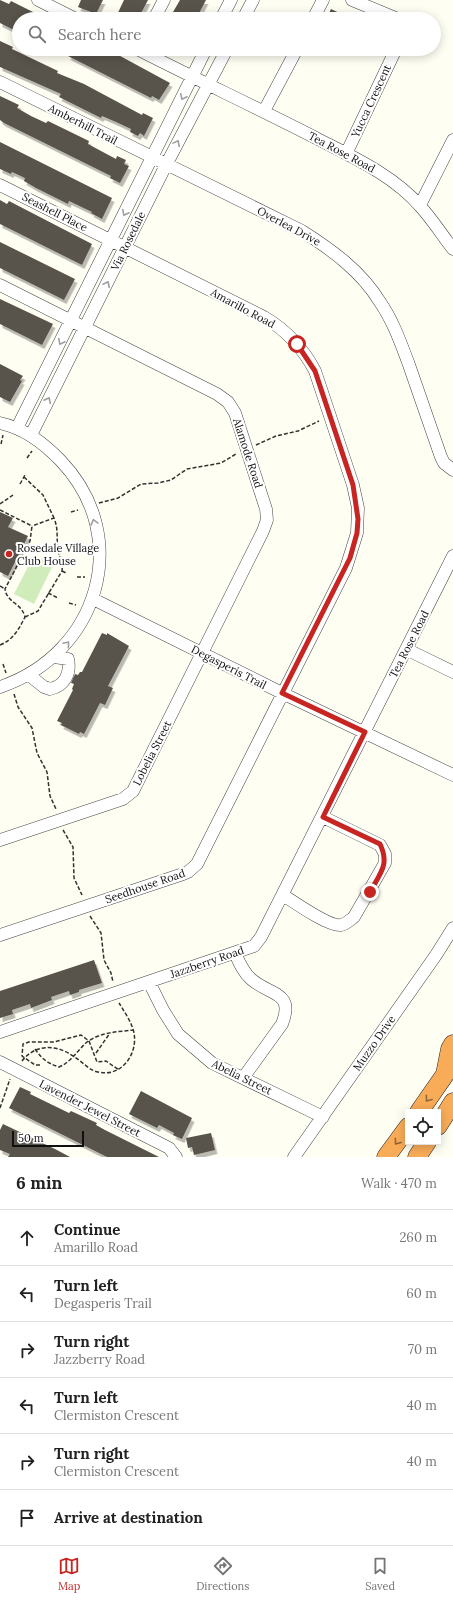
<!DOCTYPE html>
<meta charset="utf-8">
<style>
:root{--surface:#fff;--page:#f6f6f6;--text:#222;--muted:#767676;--line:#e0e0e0;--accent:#c72522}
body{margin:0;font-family:Lora,serif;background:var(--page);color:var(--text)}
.controls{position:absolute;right:12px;bottom:12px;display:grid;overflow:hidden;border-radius:0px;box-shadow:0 2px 10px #0003}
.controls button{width:36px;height:36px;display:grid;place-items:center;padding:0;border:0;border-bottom:1px solid var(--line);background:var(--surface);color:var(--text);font:20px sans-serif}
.scale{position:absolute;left:12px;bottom:10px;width:72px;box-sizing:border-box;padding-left:4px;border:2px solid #101010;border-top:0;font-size:11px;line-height:14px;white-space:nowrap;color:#101010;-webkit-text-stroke:3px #fff;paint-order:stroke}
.stop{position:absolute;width:12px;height:12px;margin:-9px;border:3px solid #c72522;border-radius:50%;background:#fff}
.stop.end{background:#c72522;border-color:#fff;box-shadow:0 1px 4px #0008}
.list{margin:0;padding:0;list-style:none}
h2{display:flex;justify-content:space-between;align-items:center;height:52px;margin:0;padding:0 16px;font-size:17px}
h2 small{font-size:13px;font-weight:400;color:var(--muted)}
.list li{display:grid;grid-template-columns:26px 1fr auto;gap:12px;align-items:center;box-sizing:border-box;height:56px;padding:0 16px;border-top:1px solid var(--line)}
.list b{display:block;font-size:15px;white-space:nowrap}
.list p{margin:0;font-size:13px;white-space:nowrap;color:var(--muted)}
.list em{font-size:13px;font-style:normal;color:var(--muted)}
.icon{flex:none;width:22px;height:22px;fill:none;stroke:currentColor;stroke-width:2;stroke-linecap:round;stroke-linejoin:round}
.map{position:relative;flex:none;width:453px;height:1157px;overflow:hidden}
.search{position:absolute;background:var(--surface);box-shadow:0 2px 10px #0003;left:12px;right:12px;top:12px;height:44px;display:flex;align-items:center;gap:10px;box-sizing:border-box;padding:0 14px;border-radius:22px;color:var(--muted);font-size:15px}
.sheet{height:388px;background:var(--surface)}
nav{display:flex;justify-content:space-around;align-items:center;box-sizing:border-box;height:56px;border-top:1px solid var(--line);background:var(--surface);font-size:11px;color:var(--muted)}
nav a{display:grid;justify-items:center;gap:2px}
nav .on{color:var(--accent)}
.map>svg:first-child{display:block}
</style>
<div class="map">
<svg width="453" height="1157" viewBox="0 0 453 1157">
<defs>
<filter id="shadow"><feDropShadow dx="2.5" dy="4" stdDeviation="0" flood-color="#0004"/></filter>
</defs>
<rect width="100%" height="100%" fill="#fffef3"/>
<path fill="#d1ecbb" d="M34,555L53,565L34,604L14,594Z"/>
<path fill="#59524c" filter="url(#shadow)" d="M0,0L9,4L11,1L47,19H19V31L12,29L0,23Z
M81,0H103L96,14L78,7Z
M124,0H148L138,19H115Z
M180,0H206L196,19H169Z
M331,9L352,19H326Z
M0,41L13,47L12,49L58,71L57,73L84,84L142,115L143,113L153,118L144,136L140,133L138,136L130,132L131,129L116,122L102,116L101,118L59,97L61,94L0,67Z
M72,49H113L111,51L170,83L159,100L152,96L151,98L68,56Z
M0,96L19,105L17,108L31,116L46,123L48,121L89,141L88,144L101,151L116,159L117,156L126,160L124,164L129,166L120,183L110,178L111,176L4,123L0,120Z
M0,142L112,198L102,219L91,213L92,212L69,201L68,204L36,188L24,181L25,178L12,172L11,174L0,169Z
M0,200L7,204L9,201L92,244L82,265L0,224Z
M0,242L75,279L64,300L0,268Z
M0,299L53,324L42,345L0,324Z
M0,364L23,376L20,380L22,381L10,402L0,397Z
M0,512L13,518L8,527L28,536L8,576L0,572Z
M102,633L107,635V633L129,646L108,686L113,688L105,705L100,703L84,734L80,732L79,734L61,725L62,723L57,721L73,690L72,689L74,684L71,683L75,674L78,675L80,672H82Z
M94,960L102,983L79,990V992L70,995L69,991L51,997L52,1000L31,1008L30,1004L12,1010L13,1014L0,1018V991Z
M20,1087L31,1092L30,1094L69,1113L71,1111L97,1123L96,1125L105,1130L159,1157H107L9,1108Z
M141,1091L192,1118L182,1139L173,1135L174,1133L159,1125L157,1128L129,1114Z
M3,1124L55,1149L70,1157H8L10,1154L0,1150V1130Z
M211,1133L215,1150L194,1155L192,1147L188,1148L186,1138Z"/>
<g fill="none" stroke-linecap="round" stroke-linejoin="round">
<g stroke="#434343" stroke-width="13">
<path id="minor" d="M38,0L76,19
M352,0L398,19
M154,19L164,0
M221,19L231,0
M243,19L253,0
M313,19L323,0
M137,49C196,79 255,107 314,137C350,156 392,174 420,206C432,219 442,235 453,249
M0,82L302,231C332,250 361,271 380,302C393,321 400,341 408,362C419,394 430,425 441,457L444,463L453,470
M264,111L297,49
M346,154L396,49
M0,185L264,317C286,330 303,348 315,371L353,485L358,508L357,533L346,568L197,864L188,872L183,874L0,935
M420,205L453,140
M0,285L217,394L228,402L235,413L266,509L267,520L263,531L133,791L123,799L0,840
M0,423C24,428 44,443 61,461C134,538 98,654 0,687
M17,428L206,49
M31,435L166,165L227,49
M93,599L282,693L453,775
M406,649L453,672
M29,675L44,687L50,689C65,686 71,673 68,659L54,657
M283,895C294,902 329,927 341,925C346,924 350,920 354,917L385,863V854L380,845L323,817
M235,953C239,962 243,972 251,979C270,996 295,991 282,1024L243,1078
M149,982L163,1010L178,1034L212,1063L323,1117
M0,1032L254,946L261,937L453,556
M0,1062L169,1148L176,1157
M294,1157L436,955L453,928"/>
</g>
<g stroke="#212121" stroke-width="19">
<path id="highway" d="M445,1074L450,1049L453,1044
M419,1112L453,1063
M438,1126L453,1102
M386,1157L408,1127
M417,1157L427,1142"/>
</g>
<path stroke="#323232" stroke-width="1.5" stroke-dasharray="4 2" stroke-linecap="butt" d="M1,444L3,435
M256,445L276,436L298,431L319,421
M27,458L32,451
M24,477L43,495L54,518
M20,484L25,475
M99,503L118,498L141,484L158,483L171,480L187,469L221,463L236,454
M0,504L13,495
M0,510L32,526
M71,512L78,510
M62,571L66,573
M77,577H85
M0,586L5,589
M48,593L58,598
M69,603L76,605
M25,617L38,611L62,571C63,563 59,557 58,549C56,537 59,531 54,518L32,526
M0,645C13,640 19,629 25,617C21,602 7,603 5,589L30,541L32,526
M3,664L6,673
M14,694L18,707L32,728L37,753L47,772L50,796L56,809
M63,830L73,847L74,878L82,895
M90,916L101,933L104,960L111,973L113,982
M35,1049C42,1059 47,1063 59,1067C71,1062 77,1051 87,1042C101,1032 117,1032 133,1030
M96,1053L110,1033
M22,1061C35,1044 56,1044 73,1056C82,1061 88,1070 98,1072C123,1078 140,1051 133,1029C130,1020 124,1011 119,1003
M40,1065H35L22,1056L23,1044L29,1042H54L81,1035L89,1041L97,1062L106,1061L119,1070
M0,1108L10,1079"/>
<use href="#minor" stroke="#fff" stroke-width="12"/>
<use href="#highway" stroke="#f9ac58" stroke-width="18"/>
</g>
<defs><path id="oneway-chevron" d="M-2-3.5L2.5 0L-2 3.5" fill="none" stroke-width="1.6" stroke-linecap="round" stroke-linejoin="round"/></defs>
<g stroke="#9f9f9f">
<use href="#oneway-chevron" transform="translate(183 97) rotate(116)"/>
<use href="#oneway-chevron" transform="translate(177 143) rotate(-62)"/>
<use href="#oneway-chevron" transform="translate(125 213) rotate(117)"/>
<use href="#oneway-chevron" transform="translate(107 284) rotate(-63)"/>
<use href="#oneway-chevron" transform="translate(61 342) rotate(117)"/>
<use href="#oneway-chevron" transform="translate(48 400) rotate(-64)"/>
<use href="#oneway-chevron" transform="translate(94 522) rotate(-105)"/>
<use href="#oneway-chevron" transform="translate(67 644) rotate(-50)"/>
</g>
<g stroke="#906638">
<use href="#oneway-chevron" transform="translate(428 1099) rotate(126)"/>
<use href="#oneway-chevron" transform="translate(397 1142) rotate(126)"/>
</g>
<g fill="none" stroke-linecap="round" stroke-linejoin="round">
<path stroke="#c72522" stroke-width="5" d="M297,344L315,371L353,485L358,519L357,533L350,558L282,693L365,732L323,817L380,844C390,865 380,873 370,892"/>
</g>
<circle fill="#c72522" stroke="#fff" stroke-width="1.5" cx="9" cy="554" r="4"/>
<g text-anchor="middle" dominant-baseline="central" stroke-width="4" stroke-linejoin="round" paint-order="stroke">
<g font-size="11" fill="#101010" stroke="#fff">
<text transform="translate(371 101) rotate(-65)">Yucca Crescent</text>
<text transform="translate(83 124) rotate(27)">Amberhill Trail</text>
<text transform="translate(342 152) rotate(28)">Tea Rose Road</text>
<text transform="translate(55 212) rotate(27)">Seashell Place</text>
<text transform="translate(289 226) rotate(28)">Overlea Drive</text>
<text transform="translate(128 241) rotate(-64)">Via Rosedale</text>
<text transform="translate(243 308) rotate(28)">Amarillo Road</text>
<text transform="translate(248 453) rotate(72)">Alamode Road</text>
<text transform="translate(409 644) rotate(-63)">Tea Rose Road</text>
<text transform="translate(229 667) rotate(27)">Degasperis Trail</text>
<text transform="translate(152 753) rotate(-63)">Lobelia Street</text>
<text transform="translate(145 886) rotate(-19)">Seedhouse Road</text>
<text transform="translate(207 962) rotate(-19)">Jazzberry Road</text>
<text transform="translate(374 1043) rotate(-55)">Muzzo Drive</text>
<text transform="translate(242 1077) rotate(26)">Abelia Street</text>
<text transform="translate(90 1108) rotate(27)">Lavender Jewel Street</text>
</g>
<g font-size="11" fill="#101010" stroke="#fff" text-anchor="start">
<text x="17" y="548">Rosedale Village<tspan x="17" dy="13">Club House</tspan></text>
</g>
</g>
</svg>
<div class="controls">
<button><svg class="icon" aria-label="locate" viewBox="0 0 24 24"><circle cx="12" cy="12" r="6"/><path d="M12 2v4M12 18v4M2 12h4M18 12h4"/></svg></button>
</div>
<div class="scale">50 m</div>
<div class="stop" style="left:297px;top:344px"></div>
<div class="stop end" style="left:370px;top:892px"></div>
<div class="search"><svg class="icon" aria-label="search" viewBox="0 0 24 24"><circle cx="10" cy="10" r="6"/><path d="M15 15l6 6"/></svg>Search here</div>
</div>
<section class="sheet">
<h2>6 min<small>Walk · 470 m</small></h2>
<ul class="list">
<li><svg class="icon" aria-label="ahead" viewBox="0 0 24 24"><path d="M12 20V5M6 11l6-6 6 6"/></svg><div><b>Continue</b><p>Amarillo Road</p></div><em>260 m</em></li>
<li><svg class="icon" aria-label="left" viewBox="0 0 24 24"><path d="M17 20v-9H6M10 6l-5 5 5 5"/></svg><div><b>Turn left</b><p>Degasperis Trail</p></div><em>60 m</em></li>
<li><svg class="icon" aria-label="right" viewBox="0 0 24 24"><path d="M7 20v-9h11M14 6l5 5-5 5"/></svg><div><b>Turn right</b><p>Jazzberry Road</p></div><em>70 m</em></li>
<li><svg class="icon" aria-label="left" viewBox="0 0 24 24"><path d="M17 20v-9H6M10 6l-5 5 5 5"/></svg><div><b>Turn left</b><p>Clermiston Crescent</p></div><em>40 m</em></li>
<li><svg class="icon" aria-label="right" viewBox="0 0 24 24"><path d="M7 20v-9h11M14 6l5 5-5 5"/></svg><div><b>Turn right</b><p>Clermiston Crescent</p></div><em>40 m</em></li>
<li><svg class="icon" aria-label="arrive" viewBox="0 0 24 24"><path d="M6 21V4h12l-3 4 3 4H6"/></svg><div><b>Arrive at destination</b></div></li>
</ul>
</section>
<nav>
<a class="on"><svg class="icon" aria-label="map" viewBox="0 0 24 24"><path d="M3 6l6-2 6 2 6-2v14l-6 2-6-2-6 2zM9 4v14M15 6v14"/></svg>Map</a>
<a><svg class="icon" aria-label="directions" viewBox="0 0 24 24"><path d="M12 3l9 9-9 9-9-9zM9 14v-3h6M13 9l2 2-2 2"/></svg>Directions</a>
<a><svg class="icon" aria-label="saved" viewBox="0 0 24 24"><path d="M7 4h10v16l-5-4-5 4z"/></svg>Saved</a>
</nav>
